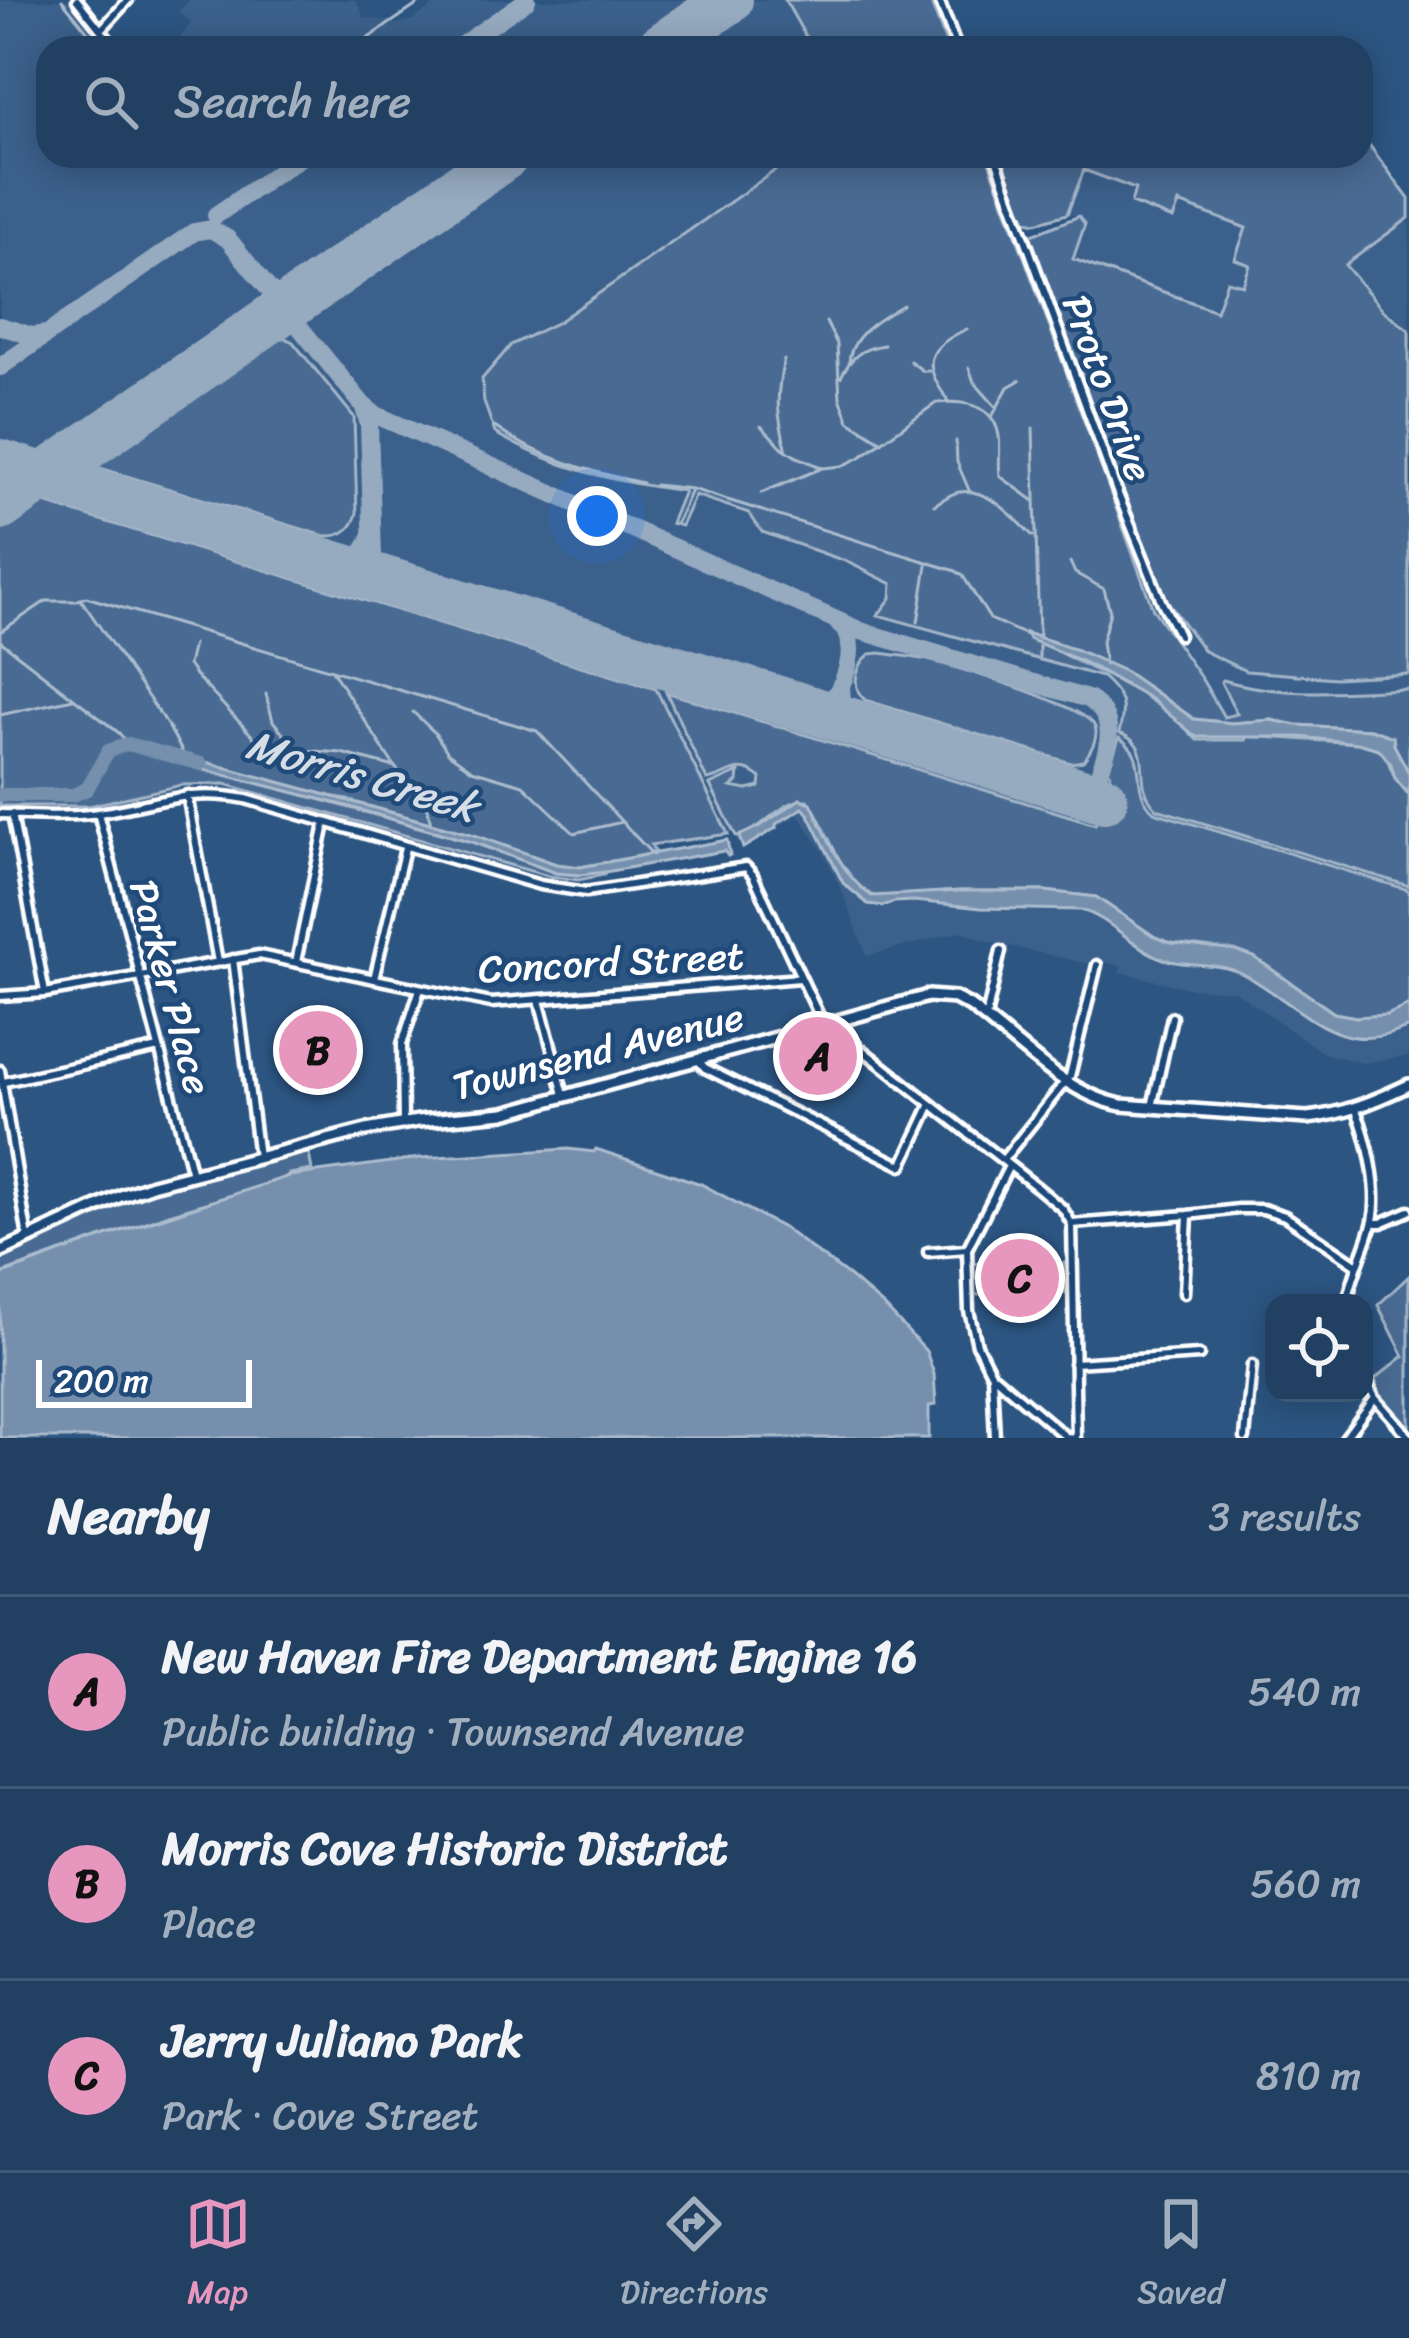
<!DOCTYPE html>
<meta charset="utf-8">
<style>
:root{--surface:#214062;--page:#2d4b6b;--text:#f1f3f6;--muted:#a2afbe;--line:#3e5977;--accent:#e797bd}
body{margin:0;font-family:Sriracha,sans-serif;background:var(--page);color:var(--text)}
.controls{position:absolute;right:36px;bottom:36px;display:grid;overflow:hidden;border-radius:24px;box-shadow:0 6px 30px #0003}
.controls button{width:108px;height:108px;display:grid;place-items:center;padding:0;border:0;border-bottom:3px solid var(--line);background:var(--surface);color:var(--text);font:60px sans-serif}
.scale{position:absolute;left:36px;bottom:30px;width:216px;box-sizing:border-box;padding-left:12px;border:6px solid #fff;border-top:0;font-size:33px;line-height:42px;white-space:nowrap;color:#fff;-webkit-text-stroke:9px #1f4a7a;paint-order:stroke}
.you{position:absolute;left:597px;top:516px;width:42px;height:42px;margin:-30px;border:9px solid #fff;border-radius:50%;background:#1a73e8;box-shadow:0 0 0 18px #1a73e833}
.badge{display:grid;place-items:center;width:78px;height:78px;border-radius:50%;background:var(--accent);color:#111;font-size:39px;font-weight:700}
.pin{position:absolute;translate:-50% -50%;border:6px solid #fff;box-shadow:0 3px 12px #0006}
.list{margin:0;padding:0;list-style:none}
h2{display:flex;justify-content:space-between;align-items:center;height:156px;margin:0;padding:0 48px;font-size:51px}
h2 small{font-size:39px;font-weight:400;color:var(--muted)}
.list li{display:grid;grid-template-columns:78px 1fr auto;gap:36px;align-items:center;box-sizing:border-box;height:192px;padding:0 48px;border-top:3px solid var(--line)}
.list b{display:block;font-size:45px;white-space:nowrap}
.list p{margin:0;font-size:39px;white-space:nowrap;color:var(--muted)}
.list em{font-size:39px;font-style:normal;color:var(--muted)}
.icon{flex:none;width:66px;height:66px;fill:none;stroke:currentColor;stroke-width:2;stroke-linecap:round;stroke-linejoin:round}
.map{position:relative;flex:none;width:1409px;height:1438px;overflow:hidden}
.search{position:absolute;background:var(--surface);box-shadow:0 6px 30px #0003;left:36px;right:36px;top:36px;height:132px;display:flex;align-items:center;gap:30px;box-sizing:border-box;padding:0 42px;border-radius:36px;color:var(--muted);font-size:45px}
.sheet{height:732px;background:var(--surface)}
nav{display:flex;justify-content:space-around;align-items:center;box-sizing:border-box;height:168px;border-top:3px solid var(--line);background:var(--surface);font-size:33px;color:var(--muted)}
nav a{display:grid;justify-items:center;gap:6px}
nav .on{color:var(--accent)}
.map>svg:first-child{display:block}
</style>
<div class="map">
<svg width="1409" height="1438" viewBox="0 0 1409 1438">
<rect width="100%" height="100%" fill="#2c5582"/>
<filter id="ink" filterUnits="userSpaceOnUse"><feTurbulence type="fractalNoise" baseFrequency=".00833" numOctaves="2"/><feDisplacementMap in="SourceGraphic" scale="24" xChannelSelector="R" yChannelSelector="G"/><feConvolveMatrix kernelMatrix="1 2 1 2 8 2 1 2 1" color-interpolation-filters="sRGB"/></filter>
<g filter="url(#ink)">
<path fill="#3b618b" d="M0,0H69L106,48H48V156H987L1153,609L1171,638L1199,625L1409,647V1056L1363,1063L1323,1053L1235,991L1188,988L1120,972L1121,966L1091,959L1089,964L983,940L962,931L867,956L844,896L823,851L798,814L742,850L733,833L649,845L437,822L425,831L225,784L182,785L89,806H0Z
M189,0H356L364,18L388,21L391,25L413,20L442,0H930L948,48H173L191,23L179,11Z
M1083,170L1136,189L1173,218L1178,203L1246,228L1250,264L1242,286L1227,281L1216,312L1072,259L1079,216L1067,214Z
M1409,218V330L1384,311L1345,265Z"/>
<path fill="#486b92" stroke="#a4b5c8" stroke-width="3" d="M785,0H930L948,48H812Z
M1361,134L1409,199V218L1345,265L1384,311L1409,330V674L1335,678L1246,671L1204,651L1164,597L1028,241L1029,236L1079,216L1085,224L1073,259L1216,311L1227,281L1243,285L1250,265L1235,259L1246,228L1179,203L1173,219L1131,203L1135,189L1084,170L1067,214L1036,223L1027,221L1010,189L1000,156H1273L1306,162L1316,156H1361Z
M796,156H987L1153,609L1203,681L1224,717L1237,714L1221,682L1223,680C1283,698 1347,691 1409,689V773L1394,745L1393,737L1370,729L1297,725L1272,720L1232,723L1194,719L1126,672L1054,642L1027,634C1086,672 1148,684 1197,740H1246V736L1358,743L1379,749L1385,754L1395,778L1409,795V886L1157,809C1128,781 1160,748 1119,733C1126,705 1124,697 1102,677L878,615L891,598L892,584L845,561L762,532L749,513L695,495L681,526L671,523L684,491C613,482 557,469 495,433L484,402L482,379L511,345L558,322Z
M281,336L293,342L354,417L357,513C353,529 342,537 325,536L90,465L270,339Z
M38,501L656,689L728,834L651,845L656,853L580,867L556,864L474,835L343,799L232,775L472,842L556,873L579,875L605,872L604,875L578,880L548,876L225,784L182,785L89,806H0V527Z
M880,653C896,655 912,657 928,660C953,666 1088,706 1095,727C1099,738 1090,753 1083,761L1071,763L865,700C850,687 856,665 870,654Z
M666,692L1095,824L1111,774L1108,771L1119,738C1152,758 1127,787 1154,812L1409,890V1005L1387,1015L1356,1017L1334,1013L1254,957L1171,943L1155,937L1096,897L1045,891H960L876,897C840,883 829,829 808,800C780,798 763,833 736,836L710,785L739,772L738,782L731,787L747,790L760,787L761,778C738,759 729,776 707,780Z
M308,1149L312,1170L289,1174V1178L169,1214L0,1274V1256L130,1197Z
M974,1263H1064L1065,1293L974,1295Z
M1409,1276V1427L1380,1394L1375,1379L1404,1356L1378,1305Z"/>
<path fill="#748fad" stroke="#acbcce" stroke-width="3" d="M1026,633L1077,650L1126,672L1194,719L1232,723L1271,720L1297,725L1370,729L1393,737L1394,745L1409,773V795L1395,778L1391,764L1379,749L1358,743L1300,737H1196L1151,699L1088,664L1029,639Z
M191,758L474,835L556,864L580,867L727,840L730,855L728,856L724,851L605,872L579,875L556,873L472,842L343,805L189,766L187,761Z
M800,799L811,803C826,834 843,878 872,896L960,891H1045L1096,897L1155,937L1171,943L1237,951L1254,957L1334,1013L1356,1017L1387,1015L1409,1005V1027C1347,1056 1314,1020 1266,988C1256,982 1245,973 1233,970C1206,961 1177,968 1152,954C1127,941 1107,917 1081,910L981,908L914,901L894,902L883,906L868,904L843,883L809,815L803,808L776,824V828L743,848L739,836L762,825Z
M568,1149L594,1152L596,1149L701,1184L785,1229L850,1277L885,1307L926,1351L934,1374L936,1405L929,1406V1438H0V1275L103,1237L289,1176L420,1158Z"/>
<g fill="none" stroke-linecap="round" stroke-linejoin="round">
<path stroke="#acbcce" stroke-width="3" d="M62,0L101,48
M354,48L424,0
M189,156L194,161L200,156
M826,322L837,344L840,398L849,421L882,442
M784,360C775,398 777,415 787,451
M910,361L923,371H929
M849,362C851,334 881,318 903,305
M969,368L974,382L997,408
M841,377C851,357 861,348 884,345
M948,400C920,363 927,347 967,329
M993,415L1008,387L1020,380
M493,426C536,457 590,472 642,483
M761,426L783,448L795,456L823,468L842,466L859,458L936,403C963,400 994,404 999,436C1001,449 998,462 1000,476L1034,501
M1033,428L1039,636
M956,441L957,462L969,490
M655,485L692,489L956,571L963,576L990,619L1026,635
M761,493L820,469
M934,505C941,501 951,493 959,492C989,487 1014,518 1033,536
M677,522L691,490
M1070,562L1075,573L1104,589L1110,612L1102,641L1105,665
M82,601L170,729L187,761
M918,622L927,565
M0,632L46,601H76L86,597L537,731L653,855
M0,641L119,733L128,744
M193,644L188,665L195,675L260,744L294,754L302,750L341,753L395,767
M1039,657V646
M333,672L395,767L427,805L431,824
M266,694L273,721L296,749
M413,712L435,733L448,753L472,770L523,785L574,833L622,822
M0,715L73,699"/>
<path stroke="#748fad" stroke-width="14" d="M0,795H73L87,789L108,751L128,744L201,764"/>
<path stroke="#96aac0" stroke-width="18" d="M458,48L527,0
M216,215L302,156
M0,326L32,336L47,334
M0,367L194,232L211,229L228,239L363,405L374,414L861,631L1088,699C1126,722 1102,762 1091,795
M363,405L369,424L373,556L378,569L393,583
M333,565C353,562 365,556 371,536
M841,684L842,704L860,725
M806,708C816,706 826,703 834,696C845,684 854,652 848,636C846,629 841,626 835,620"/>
<path stroke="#96aac0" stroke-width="48" d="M660,48L729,0
M0,463L1104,799
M0,507L505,156"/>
<g stroke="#fff" stroke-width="15">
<path id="street" d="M77,0L115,48
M939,0L957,48
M101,30L128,0
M995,156L1118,494L1162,603L1179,635
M187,795L218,962
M98,813L192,1174
M0,814C35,815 71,818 105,812C157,803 192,788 246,799L540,885L586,892L746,867L753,875L823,1024L847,1038L1038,1188L1063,1209L1072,1224L1076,1438
M12,814L45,993
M233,959L258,1157
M296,962L325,824
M374,979L405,848
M0,996L45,993L259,955L491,1003L800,978
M539,1000L564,1095
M986,1017L1001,951
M698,1060L705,1068L902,1166L931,1104
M0,1070L28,1238
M4,1082L159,1048
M1152,1107L1172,1017
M403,1124L402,1044L420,989
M1003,1160L1070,1076L1097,965
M1373,1223H1381L1409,1211
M1072,1224L1188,1215L1238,1209H1263L1285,1216L1356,1264
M928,1252L967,1249
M1184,1293L1188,1215
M1347,1303C1352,1274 1366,1249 1373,1221C1380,1190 1368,1139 1356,1110
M1074,1363L1199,1355
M1364,1375L1375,1398L1409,1437
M994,1376L1066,1437L1076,1438
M995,1438L992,1375L977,1345L969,1311L967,1249L1009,1166
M1245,1438L1252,1365
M1345,1438L1375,1398"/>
</g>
<g stroke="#fff" stroke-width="18">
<path id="secondary" d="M0,1252L121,1196L152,1185L366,1130L418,1121L504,1113L928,996L955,998L970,1006C1016,1040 1064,1094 1121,1105L1307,1118C1345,1114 1375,1101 1409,1085"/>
</g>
<use href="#street" stroke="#1f4a7a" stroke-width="6"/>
<use href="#secondary" stroke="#1f4a7a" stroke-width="9"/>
</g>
</g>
<g text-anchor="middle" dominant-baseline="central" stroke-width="9" stroke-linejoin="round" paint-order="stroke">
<g font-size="39" fill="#fff" stroke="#1f4a7a">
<text transform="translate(1108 388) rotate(70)">Proto Drive</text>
<text transform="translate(611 962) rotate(-3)">Concord Street</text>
<text transform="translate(171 987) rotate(75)">Parker Place</text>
<text transform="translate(598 1051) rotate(-14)">Townsend Avenue</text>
</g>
<g font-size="42" font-style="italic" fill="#d5dde6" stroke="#1f4a7a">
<text transform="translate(362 776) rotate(16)">Morris Creek</text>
</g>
</g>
</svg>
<div class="controls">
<button><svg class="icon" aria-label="locate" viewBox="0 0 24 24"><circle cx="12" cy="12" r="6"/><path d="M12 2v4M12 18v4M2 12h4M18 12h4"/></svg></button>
</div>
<div class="scale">200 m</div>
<div class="you"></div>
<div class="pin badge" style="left:818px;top:1056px">A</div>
<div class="pin badge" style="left:318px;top:1050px">B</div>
<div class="pin badge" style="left:1020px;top:1278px">C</div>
<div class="search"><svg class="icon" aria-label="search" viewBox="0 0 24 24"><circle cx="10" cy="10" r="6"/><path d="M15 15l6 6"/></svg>Search here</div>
</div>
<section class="sheet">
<h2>Nearby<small>3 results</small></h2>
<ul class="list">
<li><span class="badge">A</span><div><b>New Haven Fire Department Engine 16</b><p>Public building · Townsend Avenue</p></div><em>540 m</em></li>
<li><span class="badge">B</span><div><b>Morris Cove Historic District</b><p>Place</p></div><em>560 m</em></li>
<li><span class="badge">C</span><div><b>Jerry Juliano Park</b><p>Park · Cove Street</p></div><em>810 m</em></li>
</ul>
</section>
<nav>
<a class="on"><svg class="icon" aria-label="map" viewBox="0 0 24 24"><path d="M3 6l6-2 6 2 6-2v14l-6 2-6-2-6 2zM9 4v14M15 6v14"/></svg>Map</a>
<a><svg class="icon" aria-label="directions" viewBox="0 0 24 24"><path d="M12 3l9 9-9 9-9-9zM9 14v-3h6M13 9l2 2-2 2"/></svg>Directions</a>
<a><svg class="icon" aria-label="saved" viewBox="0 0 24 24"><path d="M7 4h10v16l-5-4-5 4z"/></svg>Saved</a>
</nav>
